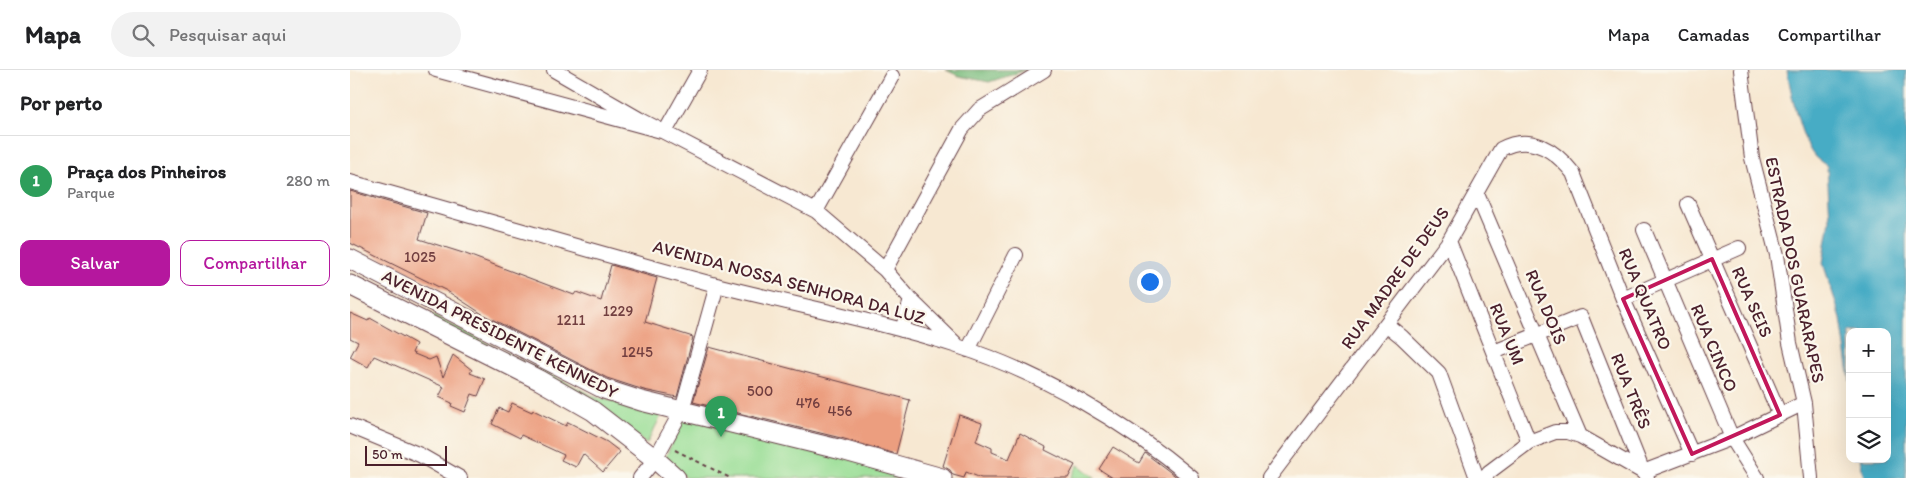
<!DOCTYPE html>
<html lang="pt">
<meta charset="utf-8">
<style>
:root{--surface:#fff;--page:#f2f2f2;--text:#202124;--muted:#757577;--line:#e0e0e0;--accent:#b5179e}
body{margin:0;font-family:Itim,sans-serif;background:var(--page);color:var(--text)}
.controls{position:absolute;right:15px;bottom:15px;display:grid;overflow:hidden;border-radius:10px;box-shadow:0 5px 20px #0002}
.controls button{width:45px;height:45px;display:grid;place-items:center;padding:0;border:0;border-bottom:1px solid var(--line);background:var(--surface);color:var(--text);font:25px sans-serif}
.scale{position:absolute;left:15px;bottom:12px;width:82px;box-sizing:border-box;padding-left:5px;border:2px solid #4a1f2b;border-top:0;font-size:14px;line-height:18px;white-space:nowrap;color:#4a1f2b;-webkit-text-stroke:4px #fbf7ec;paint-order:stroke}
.you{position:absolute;left:799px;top:211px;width:18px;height:18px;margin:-12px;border:4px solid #fff;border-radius:50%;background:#1a73e8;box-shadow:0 0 0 8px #1a73e833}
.badge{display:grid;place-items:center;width:32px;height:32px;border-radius:50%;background:var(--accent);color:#fff;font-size:16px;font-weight:700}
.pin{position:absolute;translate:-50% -41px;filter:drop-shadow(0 1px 2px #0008)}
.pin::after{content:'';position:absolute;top:26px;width:18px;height:15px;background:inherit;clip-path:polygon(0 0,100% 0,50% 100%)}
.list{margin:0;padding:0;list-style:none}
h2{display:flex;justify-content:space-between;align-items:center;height:65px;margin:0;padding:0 20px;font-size:21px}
h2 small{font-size:16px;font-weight:400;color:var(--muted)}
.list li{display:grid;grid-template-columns:32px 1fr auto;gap:15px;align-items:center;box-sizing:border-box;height:90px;padding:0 20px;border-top:1px solid var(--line)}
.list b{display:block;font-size:19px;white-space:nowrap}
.list p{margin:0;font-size:16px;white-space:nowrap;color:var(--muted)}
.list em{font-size:16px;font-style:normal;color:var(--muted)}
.actions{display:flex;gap:10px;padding:15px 20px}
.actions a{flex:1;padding:11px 0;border:1px solid var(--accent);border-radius:10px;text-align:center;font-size:18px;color:var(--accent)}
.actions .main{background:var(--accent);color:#fff}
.icon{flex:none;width:28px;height:28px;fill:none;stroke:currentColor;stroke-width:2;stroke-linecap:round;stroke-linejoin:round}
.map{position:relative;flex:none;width:1556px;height:408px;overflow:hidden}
header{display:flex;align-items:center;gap:30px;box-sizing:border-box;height:70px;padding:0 25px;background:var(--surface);border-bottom:1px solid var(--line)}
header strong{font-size:24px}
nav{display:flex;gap:28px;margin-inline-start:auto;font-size:18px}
.search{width:350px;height:45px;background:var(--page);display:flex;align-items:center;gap:12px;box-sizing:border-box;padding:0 18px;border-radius:28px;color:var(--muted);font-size:19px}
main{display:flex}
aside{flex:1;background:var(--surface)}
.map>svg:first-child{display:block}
</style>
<header>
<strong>Mapa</strong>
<div class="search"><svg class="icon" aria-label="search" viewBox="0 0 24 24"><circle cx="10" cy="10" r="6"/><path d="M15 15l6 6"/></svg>Pesquisar aqui</div>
<nav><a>Mapa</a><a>Camadas</a><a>Compartilhar</a></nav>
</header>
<main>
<aside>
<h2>Por perto<small></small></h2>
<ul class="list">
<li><span class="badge" style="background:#2e9e5b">1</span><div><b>Praça dos Pinheiros</b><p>Parque</p></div><em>280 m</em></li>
</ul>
<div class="actions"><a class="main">Salvar</a><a>Compartilhar</a></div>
</aside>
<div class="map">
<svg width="1556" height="408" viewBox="0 0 1556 408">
<rect width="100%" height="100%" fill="#fbf7ec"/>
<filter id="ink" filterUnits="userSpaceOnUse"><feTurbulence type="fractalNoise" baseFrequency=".02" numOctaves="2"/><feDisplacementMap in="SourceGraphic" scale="10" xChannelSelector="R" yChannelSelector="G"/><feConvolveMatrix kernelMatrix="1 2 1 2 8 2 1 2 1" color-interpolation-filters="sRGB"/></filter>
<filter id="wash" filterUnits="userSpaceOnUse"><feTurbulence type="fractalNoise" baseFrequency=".0096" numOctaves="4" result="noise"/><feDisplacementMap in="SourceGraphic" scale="20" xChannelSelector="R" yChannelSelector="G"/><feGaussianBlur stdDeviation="1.12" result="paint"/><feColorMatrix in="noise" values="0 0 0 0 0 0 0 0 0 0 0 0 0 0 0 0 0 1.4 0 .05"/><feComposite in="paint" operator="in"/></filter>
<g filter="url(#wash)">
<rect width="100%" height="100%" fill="#f7e8d2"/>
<path fill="#9ade96" stroke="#727e60" d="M0,204L245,327L312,344L297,373L0,207Z
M335,347L573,408H337L314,390Z
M728,395L746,408H721Z"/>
<path fill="#7bbd7f" stroke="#626e55" d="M596,0H676L639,12L609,6Z"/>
<path fill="#46acc5" stroke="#486678" d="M1437,0H1556V408H1514L1510,389H1537V262H1500V311L1491,249L1473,193L1480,150L1477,96C1473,93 1468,90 1465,87C1450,69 1441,23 1437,0Z"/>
<g id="blocks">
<path fill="#ec9e7f" d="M0,121L77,143L69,169L113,183L224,225L226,222L251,231L261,195L307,208L295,252L343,267L327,327L294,320L257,308L134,245L97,221L0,173Z
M0,243L18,251L20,248L66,274L62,283L79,290L86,287L93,307L103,285L122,300L120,303L135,309L128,326L122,324L115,342L101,336L102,333L89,327L94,317L24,286L18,297L0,287L8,272L0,268Z
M359,277L560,330L546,384L491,368L343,332Z
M162,333L182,342L183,340L216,356L218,352L257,372L270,382L253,402L233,384L226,397L211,390L214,385L171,365L170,368L142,354L149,338L158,342Z
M609,345L632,353L626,371L642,378V382L659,389L670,363L696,377L695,380L725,395L718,408H631L616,402L614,408L603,405L600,400L593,396Z
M763,377L789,393L795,383L828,408H763L749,399Z"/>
</g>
</g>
<g filter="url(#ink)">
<use href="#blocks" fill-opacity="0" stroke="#643d44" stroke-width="1"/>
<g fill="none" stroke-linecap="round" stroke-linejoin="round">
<g stroke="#643d44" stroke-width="16">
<path id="minor" d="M86,0L315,62L350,0
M204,0L289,49L466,141L535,200L561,230L606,274
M1391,0L1402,88L1427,185L1440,273L1454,333L1461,408
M0,112C123,146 246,183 370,216C449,236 529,251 607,276C691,303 774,351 842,408
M1127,124L1230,366
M1338,134L1430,345
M466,141L542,6
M1294,160L1382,368L1407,408
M1099,171L1179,372
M535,200L612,59L629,40L694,0
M1273,229L1389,178
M1036,254L1052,267L1089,303L1127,408
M552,260L561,230
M618,280L666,185
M1144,282L1231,247L1293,402L1297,408
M0,356L70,385L110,408
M1293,402L1382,368L1454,333
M290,408L305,389L332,340L367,215
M919,408L1099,171L1151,79C1180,63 1205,80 1223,103L1273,229L1342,384
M1134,408L1139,402L1179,372L1205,362H1218L1230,366L1293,402"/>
</g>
<g stroke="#643d44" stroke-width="21">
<path id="secondary" d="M0,189L254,319L291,331L488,379L592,408
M0,215L189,310L243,341L305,389L326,408"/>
</g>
<path stroke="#643d44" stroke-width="2" stroke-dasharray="4 4" stroke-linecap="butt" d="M325,380L380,408"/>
<use href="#minor" stroke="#fff" stroke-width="14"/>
<use href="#secondary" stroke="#fff" stroke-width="19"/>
</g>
</g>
<path fill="none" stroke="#c2185b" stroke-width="4" stroke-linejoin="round" d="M1362,189L1430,345L1342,384L1273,229Z"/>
<g text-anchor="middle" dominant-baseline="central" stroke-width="4.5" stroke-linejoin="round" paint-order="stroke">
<g font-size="15" fill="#723f40">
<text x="70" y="187">1025</text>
<text x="268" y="241">1229</text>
<text x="221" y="250">1211</text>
<text x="287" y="282">1245</text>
<text x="410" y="321">500</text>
<text x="458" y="333">476</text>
<text x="490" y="341">456</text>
</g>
<g font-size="18" fill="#4a1f2b" stroke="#fbf7ec">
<text transform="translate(1445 200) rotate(78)">ESTRADA DOS GUARARAPES</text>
<text transform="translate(1045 208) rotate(-54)">RUA MADRE DE DEUS</text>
<text transform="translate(439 212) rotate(15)">AVENIDA NOSSA SENHORA DA LUZ</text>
<text transform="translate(1295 229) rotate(67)">RUA QUATRO</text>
<text transform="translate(1402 232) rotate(66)">RUA SEIS</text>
<text transform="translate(1196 237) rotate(67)">RUA DOIS</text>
<text transform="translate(150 264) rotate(27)">AVENIDA PRESIDENTE KENNEDY</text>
<text transform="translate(1157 264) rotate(68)">RUA UM</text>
<text transform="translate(1364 278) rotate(67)">RUA CINCO</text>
<text transform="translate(1281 321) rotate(68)">RUA TRÊS</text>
</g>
</g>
</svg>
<div class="controls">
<button>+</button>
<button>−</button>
<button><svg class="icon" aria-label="layers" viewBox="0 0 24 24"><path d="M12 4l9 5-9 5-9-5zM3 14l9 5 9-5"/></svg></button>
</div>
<div class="scale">50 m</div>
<div class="you"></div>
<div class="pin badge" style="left:371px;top:367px;background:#2e9e5b">1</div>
</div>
</main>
